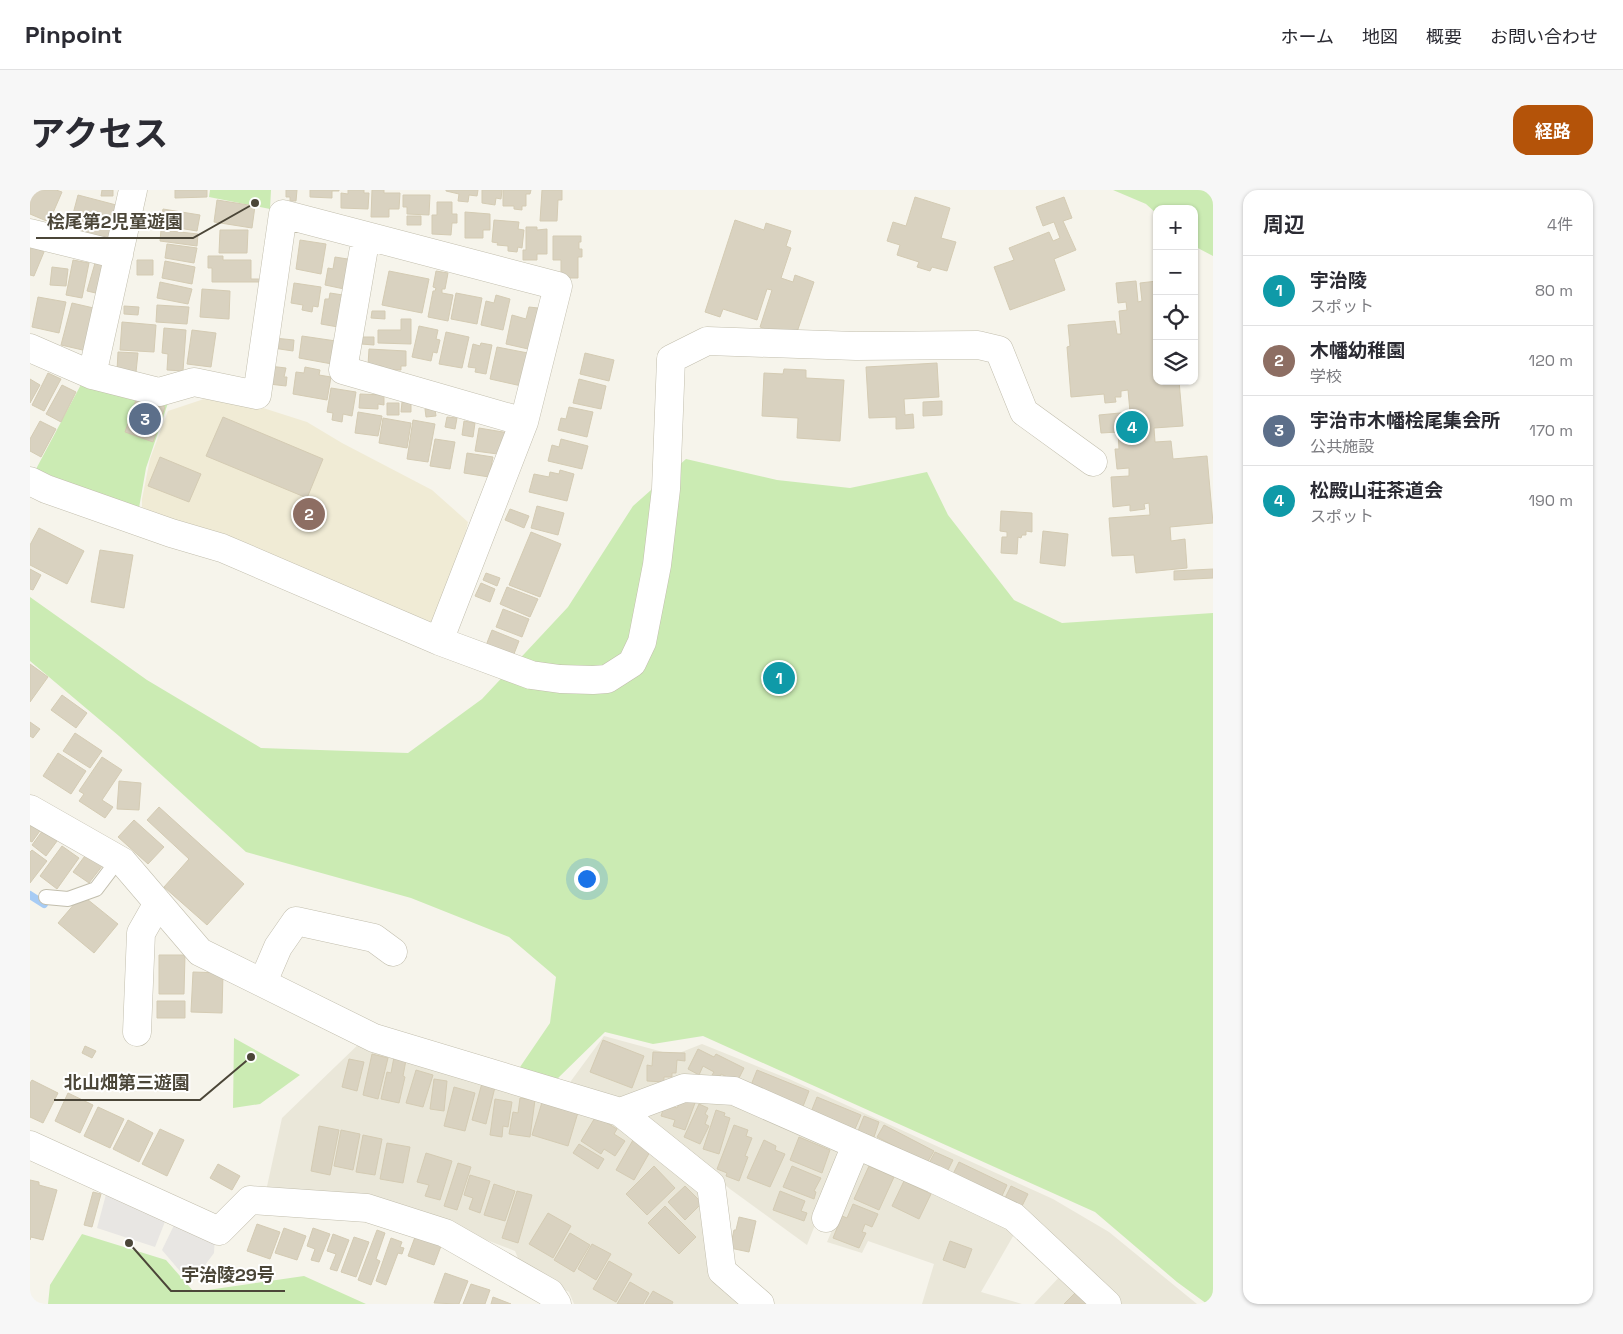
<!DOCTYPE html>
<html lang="ja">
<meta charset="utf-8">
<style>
:root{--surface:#fff;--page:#f7f7f7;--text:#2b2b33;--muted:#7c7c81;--line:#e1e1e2;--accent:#b45309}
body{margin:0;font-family:"Space Grotesk","Noto Sans JP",sans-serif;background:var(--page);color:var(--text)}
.controls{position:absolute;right:15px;top:15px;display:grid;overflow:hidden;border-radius:10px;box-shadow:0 1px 4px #0004}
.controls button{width:45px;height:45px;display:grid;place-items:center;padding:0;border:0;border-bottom:1px solid var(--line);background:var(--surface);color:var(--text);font:25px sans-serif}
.you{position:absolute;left:556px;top:688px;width:18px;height:18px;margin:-12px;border:4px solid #fff;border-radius:50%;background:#1a73e8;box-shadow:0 0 0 8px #1a73e833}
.badge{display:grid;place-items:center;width:32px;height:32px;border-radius:50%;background:var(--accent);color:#fff;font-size:16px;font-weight:700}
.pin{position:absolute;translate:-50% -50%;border:2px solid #fff;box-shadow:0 1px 5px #0006}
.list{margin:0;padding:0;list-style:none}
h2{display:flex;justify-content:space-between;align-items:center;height:65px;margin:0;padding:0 20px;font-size:21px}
h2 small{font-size:16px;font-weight:400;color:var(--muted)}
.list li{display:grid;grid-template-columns:32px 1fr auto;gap:15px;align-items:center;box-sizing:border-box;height:70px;padding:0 20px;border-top:1px solid var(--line)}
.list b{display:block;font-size:19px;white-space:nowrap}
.list p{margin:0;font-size:16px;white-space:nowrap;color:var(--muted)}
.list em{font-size:16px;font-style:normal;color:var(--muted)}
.icon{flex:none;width:28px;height:28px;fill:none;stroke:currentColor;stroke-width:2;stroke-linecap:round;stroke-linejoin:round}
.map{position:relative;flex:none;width:1183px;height:1114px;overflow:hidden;border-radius:15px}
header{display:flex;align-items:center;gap:30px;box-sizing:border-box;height:70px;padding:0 25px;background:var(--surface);border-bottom:1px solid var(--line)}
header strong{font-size:24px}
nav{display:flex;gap:28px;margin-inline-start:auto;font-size:18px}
.intro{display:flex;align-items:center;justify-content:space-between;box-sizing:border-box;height:120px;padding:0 30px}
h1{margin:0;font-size:35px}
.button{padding:12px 22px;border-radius:15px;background:var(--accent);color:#fff;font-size:18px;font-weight:700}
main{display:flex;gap:30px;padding:0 30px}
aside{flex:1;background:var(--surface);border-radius:15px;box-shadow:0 1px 4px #0004}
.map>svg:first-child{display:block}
</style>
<header>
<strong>Pinpoint</strong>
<nav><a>ホーム</a><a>地図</a><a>概要</a><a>お問い合わせ</a></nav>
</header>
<div class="intro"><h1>アクセス</h1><a class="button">経路</a></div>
<main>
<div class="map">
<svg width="1183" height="1114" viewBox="0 0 1183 1114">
<rect width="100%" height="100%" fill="#f6f4eb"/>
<path fill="#eae7d9" d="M574,846L644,865L672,854L759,889L1023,1009L1079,1042L1167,1114H1086L995,1026L702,895L594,910L538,895Z
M334,849L581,924L673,1000L682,1091L716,1114H544L539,1102L492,1078L485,1061L347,1008L236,1001L252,928Z
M699,906L816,958L777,1055L700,999L619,932L612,919Z
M833,969L986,1041L951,1102L992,1114H892L904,1074L838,1051L832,1063L797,1052Z
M1033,1083L1067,1114H1004Z"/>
<path fill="#f0ebd5" d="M174,209L230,217L277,232L312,253L402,300L438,332L414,437L183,346L160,340L112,317V309L120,269L138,221Z"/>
<path fill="#cbebb3" d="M180,0H241L240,19L179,7Z
M1083,0H1183V66L1164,56V19H1127V24L1116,14Z
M55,187L140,207L116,278L109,318L61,303L6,279Z
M656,269L747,290L820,298L897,282L918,325L984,410L1032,433L1183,423V1114H1177L1147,1092L1065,1022L673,846L623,854L575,842L526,890L488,880L520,833L526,787L479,747L381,708L216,662L89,546L0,471V407L117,490L231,558L378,563L452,509L538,417L603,316Z
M204,848L270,885L230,914L203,918Z
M52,1044L136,1070L164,1102L274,1086L336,1114H18L20,1095Z"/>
<path fill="#e8e6e3" d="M78,997L138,1024L125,1057L67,1038Z
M147,1029L185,1046L184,1063L161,1094L132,1060Z"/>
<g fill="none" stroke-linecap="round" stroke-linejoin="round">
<path stroke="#a6cbf4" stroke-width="8" d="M0,705L14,714"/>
</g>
<path fill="#d9d2c0" stroke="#d4cbb3" d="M0,0H26L32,2L19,32L0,24Z
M72,0H83V6H71Z
M145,0H177V7L145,8Z
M256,0H267L266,11H260V7H256Z
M280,0H309V1H302V8L280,7Z
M318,0H334V3H339L338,19L311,18V3L318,4Z
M342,0H354V3H370L369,19H359V27H341Z
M416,0H448L447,6L439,5L438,12L428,11L429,4L416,1Z
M452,0H472L471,9L466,8L465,15L452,13Z
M473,0H501L500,4H496V16H492V20L484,19V16H473Z
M512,0H532V10H528L527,31H510Z
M48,5L90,16L81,50L39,39Z
M373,5H400L399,25L377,24V17H373Z
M885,7L920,18L911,48L926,52L917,81L902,77L900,81L887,77L889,72L867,65L870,55L857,51L863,32L876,36Z
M1034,7L1042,28L1033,31L1046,60L1024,69L1035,100L980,120L964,77L984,70L979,58L1019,42L1023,51L1030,48L1024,32L1013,36L1006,17Z
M187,10L225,16L222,38L184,32Z
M407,12H422V24H427V33H422L421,45L402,44V25H407Z
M133,19L170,25L167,41L130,35Z
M435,22L460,24V40H453V48H435Z
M377,26H391V35H377Z
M464,30L489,32L488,39L494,40L492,58L488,57L487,62L478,61V56L467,55L468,53L462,52Z
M705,30L734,40L736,33L761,41L756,56L761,58L751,88L763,92L765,85L784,92L765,148L730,137L742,100L737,99L727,130L693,119L690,127L675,122Z
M496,37H507V40L517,39V64H507V70H493V60H496Z
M131,40L168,44L167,56L130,51Z
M190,40H218L217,63H189Z
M523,46H551V52H549V59H552V67H548V88H531V70H523Z
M270,50L296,54L291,84L266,79Z
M137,54L167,58L164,73L135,68Z
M0,55L14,62L4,86L0,85Z
M178,66H193V70H221V89H231V92H182V78H178Z
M305,67L324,70L319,100L295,95L298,78L303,79Z
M43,70L59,73L52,108L36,105Z
M107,70H123V85H107Z
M135,71L165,77L162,94L132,88Z
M65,73L77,76L70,104L57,101Z
M22,77L38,79L36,96L20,95Z
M359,81L399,89L392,123L352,115Z
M406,81L418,83L415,99H412V103L423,105L418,131L398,127L403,101H405L406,98L403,97Z
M1106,91L1108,112L1112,111L1110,93L1127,91V191H1149L1153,236L1124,238L1125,252L1141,251L1143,269L1177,266L1183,333L1140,337L1141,351L1155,349L1157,378L1106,383L1104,365L1082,366L1079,328L1120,325L1119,313L1114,314L1115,319L1100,321V315L1083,317L1081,287L1099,286V278L1087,279L1085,259H1089L1088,242L1071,243L1069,225L1100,222L1098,200L1091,201V207H1085L1086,212L1075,213L1074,204L1041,207L1037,157L1040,156L1038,135L1085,131L1087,144H1091L1089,121L1097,120L1096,112L1088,113L1086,93Z
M130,92L162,99L158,114L127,108Z
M264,93L291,97L288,117L283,116L282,122L272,120L273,115L261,113Z
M172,99L200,101L199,129L170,127Z
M300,103L313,105L308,137L291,134L295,109H299Z
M426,103L452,108L447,134L421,129Z
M466,105L480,109L473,140L451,135L456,111L464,113Z
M8,107L36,112L29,143L2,137Z
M42,113L68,119L57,161L31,155Z
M127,115L159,117L157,134L126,132Z
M94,116L109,117L108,125L94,124Z
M499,117L508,118L505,130L507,161L476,154L482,125L496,129Z
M342,121H355V129L341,128Z
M371,129H381V154L348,153V140H371Z
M92,132L126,135L124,162L90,160Z
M389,136L408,140L406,149L410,150L407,163L403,162L401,171L382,167Z
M134,138L156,140L153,181L137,180L138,164L132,163Z
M162,140L186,143L181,177L157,174Z
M416,142L439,147L432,178L409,174Z
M272,146L306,151L302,174L269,168Z
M331,147H344V155L331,154Z
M244,148L264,150L263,161L243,158Z
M451,153L462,155L456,184L445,182L446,178L438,177L443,154L450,156Z
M467,157L503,164L496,197L460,189Z
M339,159L376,161V176H371V180H352V176L338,175Z
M88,162L108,163L106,182L87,181Z
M555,163L584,170L579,191L550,184Z
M907,173L909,207L874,209L875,225L883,224L884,238L866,239V227L839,228L836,177Z
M239,176L256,178L254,187H257L256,196L239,194Z
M275,177L290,180L289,185L301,187L297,210L263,204L266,182L274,183Z
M754,179L776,180V188L814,190L810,251L767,248L768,228L732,226L734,183L753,184Z
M18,183L31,189L14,221L2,215Z
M0,189L10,195L0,213Z
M549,189L576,196L571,219L543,213Z
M32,195L46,202L31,232L16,224Z
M301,198L326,202L322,226L313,224L312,232L302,230L303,223L297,222Z
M330,204L354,205V215L348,214V219L329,218Z
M107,207L135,217L123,252L95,242Z
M912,211V225L893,226V212Z
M372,212L381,213V222H371Z
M357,213H369V225H357Z
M539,217L563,222L557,247L528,240L531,228L536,229Z
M395,219H405L406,226L396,227Z
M328,222L352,226L348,246L325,243Z
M193,227L293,269L277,308L176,266Z
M417,227L427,228L425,239L415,237Z
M353,228L381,233L377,258L349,253Z
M383,230L405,234L398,272L377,269Z
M10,231L26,239L11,267L0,261V249Z
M434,231L445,233L443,247L432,245Z
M449,238L479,243L475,265L445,261Z
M405,249L425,252L420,279L400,276Z
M531,249L558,256L552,279L518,271L522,255L529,257Z
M437,263L463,267L459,287L434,283Z
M130,267L171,284L159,312L118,296Z
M530,280L544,284L537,311L499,302L504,284L519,287L520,282L529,284Z
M507,316L534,323L528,345L501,338Z
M480,319L499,326L494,338L475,330Z
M971,321L1002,323V342L996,341V345H992L991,348L988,347L987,364L971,363L972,347H977V342L970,341Z
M9,338L54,361L37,394L0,375V355Z
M1013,341L1038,344L1035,376L1010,373Z
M501,342L531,354L510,407L479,395Z
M70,360L103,365L94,418L61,412Z
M0,379L11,385L3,400L0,399Z
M1183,379V388L1144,390V381Z
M456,383L470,388L467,396L453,390Z
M451,393L465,399L460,412L445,406Z
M477,397L508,409L500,427L470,414Z
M473,419L499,429L492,447L466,437Z
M462,440L489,451L482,469L455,458Z
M0,474L18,487L0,512Z
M32,505L57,523L46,538L21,520Z
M0,532L10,539L3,548L0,546Z
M45,543L72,561L60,578L33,561Z
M28,563L56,581L41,604L13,586Z
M72,567L92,580L72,610L83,617L75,628L49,611L54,604L49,601Z
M89,591L111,593L109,620L87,619Z
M129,617L214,694L177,735L134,697L159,669L117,630Z
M0,630L12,638L2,652L0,651Z
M104,630L134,657L118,674L88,647Z
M18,633L33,643L16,666L2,655Z
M32,656L49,668L27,699L10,686Z
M60,659L76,671L59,693L43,682Z
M2,660L17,671L0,693V662Z
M52,705L88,734L64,763L28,733Z
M129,765H155L154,804H129Z
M163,782L193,783L192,823L161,822Z
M127,811H155V828H127Z
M573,850L614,866L602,898L560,882Z
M55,856L66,861L62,868L52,863Z
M668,859L684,867L686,864L714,878L707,892L691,884L689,888L682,885L684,882L673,876L669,885L658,879Z
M623,862L655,863V871L647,870L646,883H642V887H634V892L617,891V875L622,876Z
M342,864L358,868L348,909L333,905Z
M364,867L376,870L373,886L375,887L369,913L351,909L357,882L361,883Z
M319,869L334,872L327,901L312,897Z
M386,880L403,885L393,917L376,913Z
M727,880L779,901L772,919L721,895Z
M404,889L417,891L414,921L400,919Z
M2,890L28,903L13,933L0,927V893Z
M452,893L465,897L456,934L442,930Z
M424,897L445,903L435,941L414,936Z
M38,903L63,915L50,943L25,931Z
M787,907L831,925L825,939L781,922Z
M490,908L505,910L500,947L479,944L483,922L488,923Z
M654,908L665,913L655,940L643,936L645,930L631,926L635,914L647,918L650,912Z
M465,909L482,912L478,937L473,936L472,947L460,945Z
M513,909L549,919L538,956L502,945Z
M669,914L678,918L675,924L678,926L675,934L679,936L670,954L654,947Z
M68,917L94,929L80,958L54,946Z
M686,920L695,923L694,926L700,928L689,964L673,959Z
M566,926L587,939L584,944L595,951L585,966L574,959L571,964L551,951Z
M834,926L849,932L844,947L828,941Z
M98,930L123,943L109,972L83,959Z
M704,935L718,940L716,946L722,948L715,966L718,967L709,991L696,986L697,983L687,979Z
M854,935L904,961L897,973L847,947Z
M289,936L309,940L300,985L281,981Z
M130,939L154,950L137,986L112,974Z
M311,940L330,944L323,980L304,976Z
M333,945L352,949L345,985L326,982Z
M769,947L800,960L792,983L760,970Z
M603,950L621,960L604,990L586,980Z
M734,950L746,956L745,960L755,964L740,997L717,988Z
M357,953L380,957L373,993L350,989Z
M549,954L574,969L568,979L543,963Z
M905,962L923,970L916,984L898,975Z
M396,963L422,971L410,1010L395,1006L399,995L387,992Z
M929,972L977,995L971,1008L923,984Z
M428,973L441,977L427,1020L414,1016Z
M188,974L210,986L202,1000L180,988Z
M624,976L645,998L617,1025L596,1004Z
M762,976L791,988L784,1001L786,1002L784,1009L753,997Z
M839,976L864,987L849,1020L824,1009Z
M440,985L460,991L450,1023L439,1019L443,1008L434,1005Z
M0,990L9,992V995L27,1000L13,1050L1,1047L0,1050Z
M874,991L901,1004L889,1029L862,1016Z
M464,994L485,1001L475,1031L454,1025Z
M655,996L672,1013L655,1030L638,1012Z
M981,996L998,1004L992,1016L975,1008Z
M487,1001L502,1005L488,1053L472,1048Z
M750,1001L775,1011L771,1021L777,1023L774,1031L743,1020Z
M63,1002L71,1004L62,1037L54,1035Z
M823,1014L848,1024L842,1037L835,1034L832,1042L836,1043L829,1058L803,1048L812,1026L817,1028Z
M635,1016L666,1047L649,1064L618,1033Z
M518,1023L541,1036L523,1068L499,1054Z
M709,1027L726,1031L719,1062L700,1058L704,1040H706Z
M227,1034L250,1042L240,1069L217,1061Z
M254,1038L276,1046L267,1070L245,1063Z
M283,1038L300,1044L289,1072L281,1070L285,1059L277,1056Z
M347,1040L355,1043L346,1069L350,1071L341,1095L328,1090Z
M540,1043L560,1055L544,1082L524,1070Z
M303,1044L319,1050L307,1081L300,1079L306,1064L297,1061Z
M324,1047L339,1052L326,1087L311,1082Z
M385,1047L411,1056L404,1075L378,1066Z
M361,1048L372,1052L370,1057L374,1058L372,1064L368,1063L356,1095L346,1091Z
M920,1051L942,1059L935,1078L913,1070Z
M562,1054L581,1064L566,1090L548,1079Z
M579,1071L602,1084L586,1112L563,1099Z
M415,1083L438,1091L429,1114L404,1113Z
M600,1092L619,1103L613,1114H587Z
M441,1094L460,1100L455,1114H433Z
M623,1101L643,1112L642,1114H615Z
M1046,1102L1059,1114H1034Z
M463,1107L481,1114H461Z"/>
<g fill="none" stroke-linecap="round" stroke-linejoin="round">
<g stroke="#c2bead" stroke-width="16">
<path id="lane" d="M16,707L38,709L66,699L88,670"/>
</g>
<g stroke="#c2bead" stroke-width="29">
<path id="street" d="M0,43L89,65
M336,46L313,180L494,232
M0,158L62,185L129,202L164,192L227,205L253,24L528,96L494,232L409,451
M62,185L103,0
M0,291L16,299L141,343L192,358L409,451L501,485L530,489L563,490L577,489L602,473L612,452L627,375L636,299L641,169L677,151L826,156L948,155L969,160L994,222L1063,272
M0,619L93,672L170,762L344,848L590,922L681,995L692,1081L730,1114
M233,792L248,757L266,731L344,748L363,762
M107,842L111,743L128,713
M590,922L654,898L704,901L904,989L984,1027L1077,1114
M0,955L189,1041L220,1010L337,1018L415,1043L520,1103L527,1114
M796,1028L826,955"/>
</g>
<use href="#lane" stroke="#fff" stroke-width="14"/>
<use href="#street" stroke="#fff" stroke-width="28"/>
</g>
<path fill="none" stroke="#4b4638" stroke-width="2" d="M225 13L163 48H6M221 867L170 910H24M99 1053L141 1101H255"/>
<g fill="#4b4638" stroke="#fff" stroke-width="2">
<circle cx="225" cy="13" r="5"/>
<circle cx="221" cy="867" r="5"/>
<circle cx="99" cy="1053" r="5"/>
</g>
<g font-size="18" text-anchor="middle" font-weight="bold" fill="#4b4638" stroke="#fff" stroke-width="4" stroke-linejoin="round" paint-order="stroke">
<text x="85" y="38">桧尾第2児童遊園</text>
<text x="97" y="899">北山畑第三遊園</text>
<text x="198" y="1091">宇治陵29号</text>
</g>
</svg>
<div class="controls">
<button>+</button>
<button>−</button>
<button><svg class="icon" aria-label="locate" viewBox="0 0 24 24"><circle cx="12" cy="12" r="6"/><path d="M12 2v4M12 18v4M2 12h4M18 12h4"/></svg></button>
<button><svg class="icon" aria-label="layers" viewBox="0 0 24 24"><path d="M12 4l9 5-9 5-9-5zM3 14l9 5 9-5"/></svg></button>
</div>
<div class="you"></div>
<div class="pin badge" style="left:749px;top:488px;background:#0f9aa8">1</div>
<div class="pin badge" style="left:279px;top:324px;background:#8d6e63">2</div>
<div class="pin badge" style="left:115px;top:229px;background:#5c6f8a">3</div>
<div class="pin badge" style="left:1102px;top:237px;background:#0f9aa8">4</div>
</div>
<aside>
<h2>周辺<small>4件</small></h2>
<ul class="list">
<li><span class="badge" style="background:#0f9aa8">1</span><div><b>宇治陵</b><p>スポット</p></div><em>80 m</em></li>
<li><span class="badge" style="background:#8d6e63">2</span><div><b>木幡幼稚園</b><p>学校</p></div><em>120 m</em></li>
<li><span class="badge" style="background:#5c6f8a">3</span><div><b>宇治市木幡桧尾集会所</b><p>公共施設</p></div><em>170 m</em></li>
<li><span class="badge" style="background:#0f9aa8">4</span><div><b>松殿山荘茶道会</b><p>スポット</p></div><em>190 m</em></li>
</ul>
</aside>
</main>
